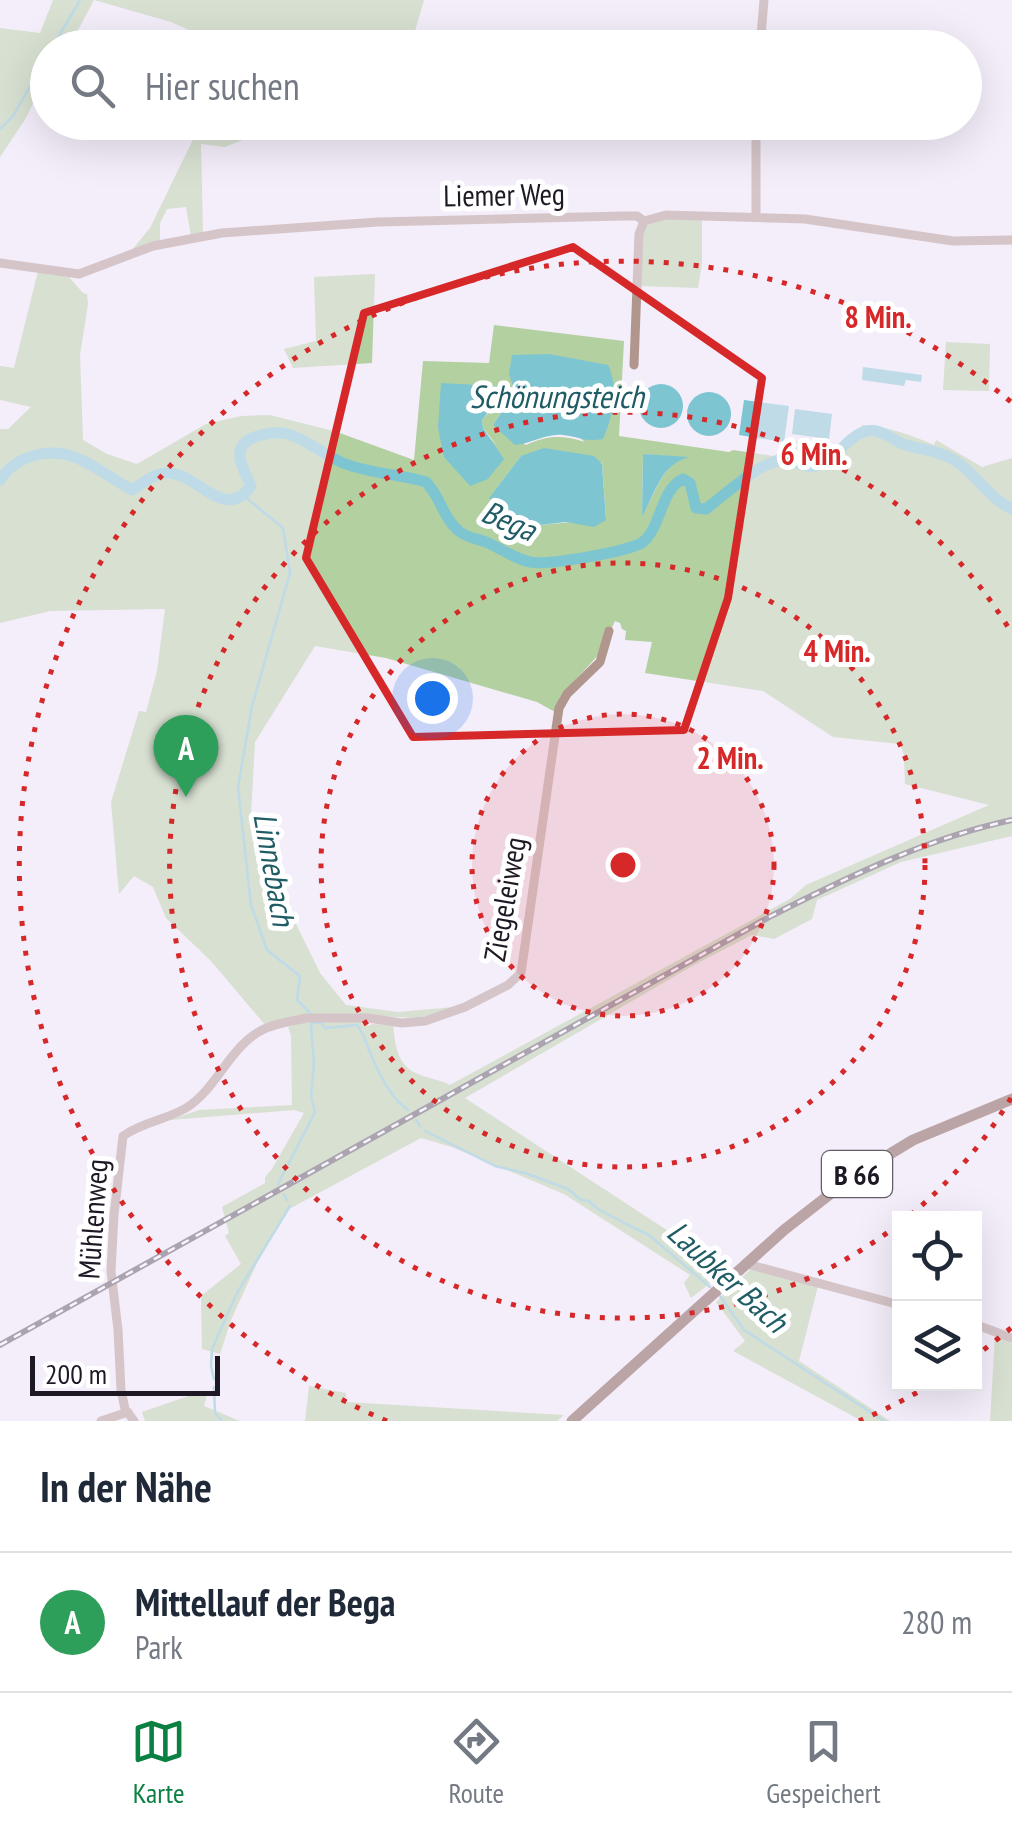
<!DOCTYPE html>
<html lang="de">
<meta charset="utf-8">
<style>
:root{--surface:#fff;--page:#f2f2f3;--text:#1f2937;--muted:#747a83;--line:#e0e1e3;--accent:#0b8043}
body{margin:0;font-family:"PT Sans Narrow",sans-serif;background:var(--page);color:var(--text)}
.controls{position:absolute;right:30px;bottom:30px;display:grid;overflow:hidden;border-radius:0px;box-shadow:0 10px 40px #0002}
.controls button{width:90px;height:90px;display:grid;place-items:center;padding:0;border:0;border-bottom:2px solid var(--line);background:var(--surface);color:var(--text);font:50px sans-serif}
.scale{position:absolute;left:30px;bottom:25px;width:190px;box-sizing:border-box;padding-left:10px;border:5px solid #1e1824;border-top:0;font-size:28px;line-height:35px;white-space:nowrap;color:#1e1824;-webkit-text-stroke:8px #fff;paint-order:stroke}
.you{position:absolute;left:432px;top:698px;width:35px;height:35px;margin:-25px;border:8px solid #fff;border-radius:50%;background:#1a73e8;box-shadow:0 0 0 15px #1a73e833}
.badge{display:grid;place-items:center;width:65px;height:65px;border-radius:50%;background:var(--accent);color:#fff;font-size:32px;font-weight:700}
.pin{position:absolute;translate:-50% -82px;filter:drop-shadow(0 2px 5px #0008)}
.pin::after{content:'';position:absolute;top:52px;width:35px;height:30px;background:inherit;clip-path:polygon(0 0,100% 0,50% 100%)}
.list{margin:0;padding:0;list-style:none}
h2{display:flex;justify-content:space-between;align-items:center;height:130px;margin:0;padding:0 40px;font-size:42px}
h2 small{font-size:32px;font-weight:400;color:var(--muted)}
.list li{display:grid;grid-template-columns:65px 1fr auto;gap:30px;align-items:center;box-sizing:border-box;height:140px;padding:0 40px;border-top:2px solid var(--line)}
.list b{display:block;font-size:38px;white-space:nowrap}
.list p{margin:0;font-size:32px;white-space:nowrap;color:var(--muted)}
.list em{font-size:32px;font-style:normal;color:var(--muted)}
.icon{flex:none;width:55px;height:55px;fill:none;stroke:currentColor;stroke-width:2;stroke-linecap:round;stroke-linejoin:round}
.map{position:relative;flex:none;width:1012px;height:1421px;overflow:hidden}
.search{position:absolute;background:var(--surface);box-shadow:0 10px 40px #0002;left:30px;right:30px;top:30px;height:110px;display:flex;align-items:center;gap:25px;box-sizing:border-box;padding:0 35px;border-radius:55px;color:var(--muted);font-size:38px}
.sheet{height:270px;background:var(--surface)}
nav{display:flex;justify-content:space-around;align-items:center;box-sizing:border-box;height:140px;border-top:2px solid var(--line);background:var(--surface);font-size:28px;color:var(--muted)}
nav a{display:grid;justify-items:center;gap:5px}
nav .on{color:var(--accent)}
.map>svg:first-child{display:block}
</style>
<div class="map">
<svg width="1012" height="1421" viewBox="0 0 1012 1421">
<rect width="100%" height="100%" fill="#f4edfa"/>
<path fill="#b3d0a1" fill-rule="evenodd" d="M53,0H424L410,48L198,47L191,31L171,22L94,0L69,47L48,48L47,75L26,118L0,157V28L40,33Z
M201,123H393L391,130L252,123L243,140L225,147L201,144L203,234L191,236L186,207L167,209L160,223V242L132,250L150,228Z
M702,216V263L698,288L640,286C640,268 633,228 654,220C667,214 688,217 702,216Z
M38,271L69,277L83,293L87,294L88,304L80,355L83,440L107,454L137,464L206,424L241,416L270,415L337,432L414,460L423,361L489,363L494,325L624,341L619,436L729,452L733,450L773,456L787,449L789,440L836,446L863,425C889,427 911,435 934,445L936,440L982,467L1012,458V836L901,862L817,900L812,919L774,939L752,935L696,964L465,1098L708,1257L728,1266L722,1274L691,1298L684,1283L690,1275L564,1194L452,1147L421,1138L289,1209L257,1263L231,1320L220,1354L202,1349L201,1296L241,1264L225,1236L229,1233L222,1207L265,1183V1177L272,1169L304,1113L294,1110L170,1120L199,1110L292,1105L291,1036L288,1027L305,1022L266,1026L211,961L166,918L153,887L134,876L119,894L111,802L139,711L146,712L157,671L165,609L50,611L0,623V429H8L31,407L0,400V366L14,368ZM441,384L491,410L482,420L483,428L498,447ZM513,385L585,442C562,435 548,435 526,445L493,425L510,399ZM643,454L685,458C659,467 657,495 642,514ZM521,456L602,463L606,519L540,525L490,497ZM615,621L620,623L622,629L626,631L625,640L652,642L645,673L763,691L833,737L900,744L904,755L905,784L989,805L806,885L790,899L450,1085C439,1079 429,1079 418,1074C397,1066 395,1044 393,1025L372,1024L368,1026L356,1015L419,1018L454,1007L398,1012L346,1005L320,973L275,881L251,814L255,742L315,646L386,658L537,702L555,712L560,697L601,652Z
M375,274L372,363L293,368L284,349L316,341L314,277Z
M946,342L990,344L989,391L943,390Z
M751,1269L818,1286L799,1361L890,1421H862L733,1351L745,1341L716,1302Z
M995,1335L1012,1343V1421H990Z
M309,1386L346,1393V1402L564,1415L557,1421H305Z
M200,1392L207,1395L204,1406L240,1421H145L142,1412Z"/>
<path fill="#7dc5d1" d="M549,354L608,365C619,387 613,417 603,439C581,442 582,437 563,435C546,433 531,444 515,445L493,425L510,399L513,386L509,374L512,355Z
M863,367L922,375L921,382L906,380L904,386L862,380Z
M441,383L497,386L504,389L501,396L482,420L483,428L504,459L488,479L470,486L444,457L438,428Z
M639 406a22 22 0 1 1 44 0a22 22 0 1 1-44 0Z
M687 414a22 22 0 1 1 44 0a22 22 0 1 1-44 0Z
M744,400L789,406L784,442L739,435Z
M795,409L832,414L829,439L792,434Z
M544,448L594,456L602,464L606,520L594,527L566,522L540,525L513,516L489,498L521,456Z
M643,454L689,457C659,466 657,492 642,516Z"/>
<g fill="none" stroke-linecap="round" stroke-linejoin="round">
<path stroke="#7dc5d1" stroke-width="2.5" d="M52,48L80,0
M0,129L13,116L48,55
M244,496L283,528L290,573L252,706L238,787L251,905L267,950L300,976L297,1000L310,1013L314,1063L311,1096L315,1112L278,1184
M312,1023H321L325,1028L357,1025C365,1034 366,1044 371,1055C379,1074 391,1099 408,1110
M416,1120L420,1126
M425,1131L495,1166L525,1173L568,1189L581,1200L589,1201L598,1209L626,1224L649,1235L710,1287
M284,1195L287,1200
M720,1296L744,1330L884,1421
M214,1379L211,1366L212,1349L237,1293L290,1206
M214,1387L215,1413L222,1421"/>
<path stroke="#7dc5d1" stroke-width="11" d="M0,480C16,455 49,447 77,458C96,466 114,480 132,490C143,483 154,473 168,473C198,473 224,523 251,486C242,466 228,445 258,436C268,433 278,431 288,434C308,440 324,455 343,463C371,474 399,474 426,482C441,497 443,519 460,532C468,538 479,539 488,543C502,549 515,559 530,562C546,566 631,551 643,542C662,526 660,490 683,479L690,483L696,508L706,509C725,495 760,461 783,460C795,460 805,470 819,465C838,459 844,440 861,433C878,425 891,439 903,444C921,450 938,450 954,460C976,473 988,498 1012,509"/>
<path stroke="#b0968d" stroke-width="9" d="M760,48L764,0
M756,122V216
M0,263L79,274L153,246L222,233L378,222L624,216H637L644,221L666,215L805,219L953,241L1012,240
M634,365L639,234L644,221
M312,1018H368L402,1023L425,1021L465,1007L508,985L521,973L559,708L567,694L600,662L609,631
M747,1264L900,1305
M974,1324L1012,1338
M101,1421L128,1412
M134,1421L125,1409L121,1390L118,1330L111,1271L114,1215L123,1136C142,1122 166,1120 186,1108C217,1089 229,1047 262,1030C275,1023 293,1021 307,1018"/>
<path stroke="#774c3e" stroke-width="11" d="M572,1421L784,1230L852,1177L913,1140L1012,1099"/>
<g stroke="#524b58" stroke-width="6">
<path id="rail" d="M0,1345L773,915C850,876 928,838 1012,820"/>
</g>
<use href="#rail" stroke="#fff" stroke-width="2.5" stroke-dasharray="8" stroke-linecap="butt"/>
</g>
<path d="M0 0H1012V1421H0ZM573,247L762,378L728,598L684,730L413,737L306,558L364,313Z" fill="#f4edfa" fill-opacity=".55" fill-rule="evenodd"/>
<path fill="none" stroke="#d62828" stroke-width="8" stroke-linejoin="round" d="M573,247L762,378L728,598L684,730L413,737L306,558L364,313Z"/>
<circle cx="623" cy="865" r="151" fill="#d62828" fill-opacity=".12"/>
<g fill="none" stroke="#d62828" stroke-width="5" stroke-dasharray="5 10">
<circle cx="623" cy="865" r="151"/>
<circle cx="623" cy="865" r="302"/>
<path d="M1011 1098A453 453 0 0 1 908 1217M899 1224A453 453 0 1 1 1011 632"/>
<path d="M1011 1328A604 604 0 0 1 978 1354M930 1385A604 604 0 0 1 859 1421M387 1421A604 604 0 1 1 1011 402"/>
</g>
<g text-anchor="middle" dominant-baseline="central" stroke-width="10" stroke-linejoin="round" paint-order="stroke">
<rect fill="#fff" stroke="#625d66" stroke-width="2.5" x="822" y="1151" width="70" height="46" rx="8"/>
<g font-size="28" font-weight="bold" fill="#1e1824">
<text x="857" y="1174">B 66</text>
</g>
<g font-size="30" fill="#1e1824" stroke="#fff">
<text transform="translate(504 194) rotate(-1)">Liemer Weg</text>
<text transform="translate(504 899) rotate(-80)">Ziegeleiweg</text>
<text transform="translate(92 1219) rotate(-86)">Mühlenweg</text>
</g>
<g font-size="32" font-style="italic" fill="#205c65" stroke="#fff">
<text x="557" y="396">Schönungsteich</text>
<text transform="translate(509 520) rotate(23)">Bega</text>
<text transform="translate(275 869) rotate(80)">Linnebach</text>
<text transform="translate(728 1276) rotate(42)">Laubker Bach</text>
</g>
</g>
<circle cx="623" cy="865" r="15" fill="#d62828" stroke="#fff" stroke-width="5"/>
<g font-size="30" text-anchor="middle" font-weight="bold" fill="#d62828" stroke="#fff" stroke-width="10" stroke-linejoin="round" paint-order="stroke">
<text x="878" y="328">8 Min.</text>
<text x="814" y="465">6 Min.</text>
<text x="837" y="662">4 Min.</text>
<text x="730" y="769">2 Min.</text>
</g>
</svg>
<div class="controls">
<button><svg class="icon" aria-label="locate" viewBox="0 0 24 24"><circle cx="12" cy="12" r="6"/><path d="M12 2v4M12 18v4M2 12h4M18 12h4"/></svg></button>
<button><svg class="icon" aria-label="layers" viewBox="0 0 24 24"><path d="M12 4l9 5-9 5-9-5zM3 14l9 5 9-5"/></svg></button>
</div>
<div class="scale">200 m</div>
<div class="you"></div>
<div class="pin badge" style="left:186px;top:797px;background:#2e9e5b">A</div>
<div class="search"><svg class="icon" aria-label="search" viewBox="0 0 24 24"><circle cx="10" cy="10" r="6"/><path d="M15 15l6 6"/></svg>Hier suchen</div>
</div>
<section class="sheet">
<h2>In der Nähe<small></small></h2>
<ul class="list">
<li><span class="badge" style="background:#2e9e5b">A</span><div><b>Mittellauf der Bega</b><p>Park</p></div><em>280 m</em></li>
</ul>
</section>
<nav>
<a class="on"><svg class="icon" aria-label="map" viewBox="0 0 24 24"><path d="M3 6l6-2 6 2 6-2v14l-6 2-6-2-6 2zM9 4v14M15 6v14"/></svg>Karte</a>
<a><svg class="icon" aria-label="directions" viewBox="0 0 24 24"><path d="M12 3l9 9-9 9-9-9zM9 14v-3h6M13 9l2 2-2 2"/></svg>Route</a>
<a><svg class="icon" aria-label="saved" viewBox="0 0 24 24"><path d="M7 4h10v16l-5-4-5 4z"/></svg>Gespeichert</a>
</nav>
